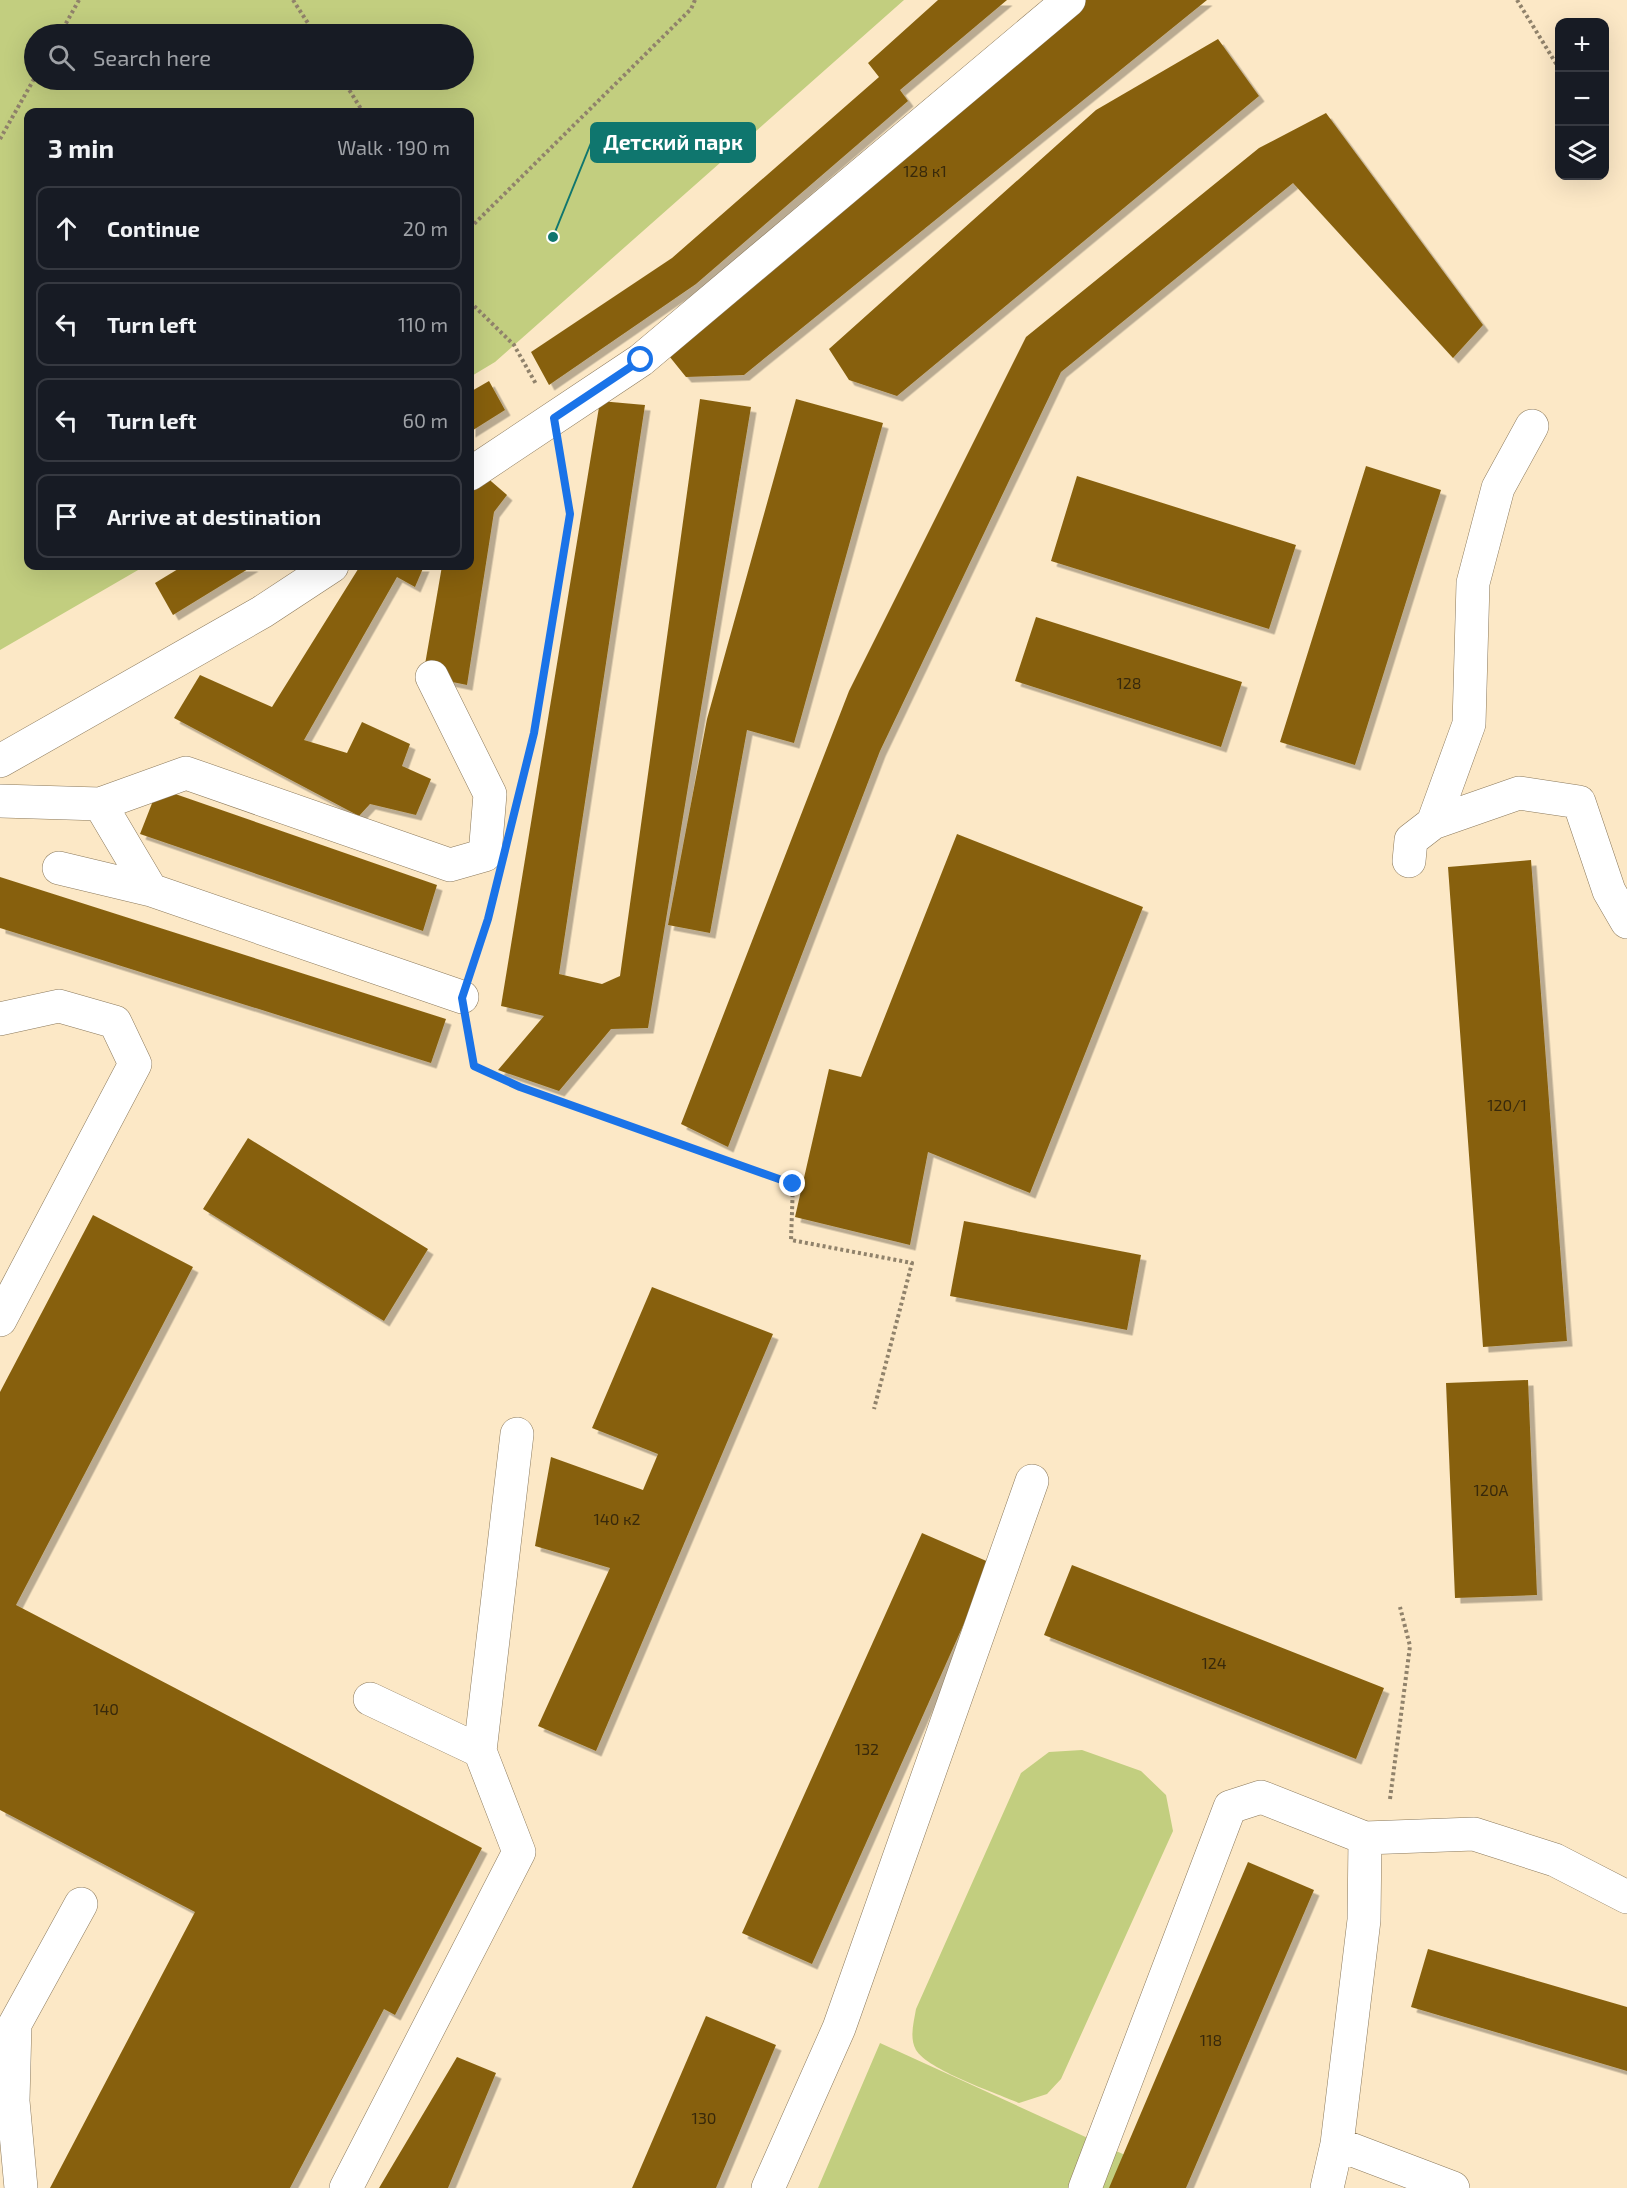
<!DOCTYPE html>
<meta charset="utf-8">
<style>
:root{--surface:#171b24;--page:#20242c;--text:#f1f3f6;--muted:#9ea1a6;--line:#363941}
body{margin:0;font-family:"Exo 2",sans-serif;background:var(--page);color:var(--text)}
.controls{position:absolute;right:18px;top:18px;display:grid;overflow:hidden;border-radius:12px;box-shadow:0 6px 24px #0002}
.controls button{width:54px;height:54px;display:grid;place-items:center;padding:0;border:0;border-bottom:2px solid var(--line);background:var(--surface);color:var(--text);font:30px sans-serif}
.stop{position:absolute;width:18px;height:18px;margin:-14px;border:4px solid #1a73e8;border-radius:50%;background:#fff}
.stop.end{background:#1a73e8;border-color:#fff;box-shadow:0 2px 6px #0008}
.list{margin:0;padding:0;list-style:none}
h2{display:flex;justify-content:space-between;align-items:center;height:78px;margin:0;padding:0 24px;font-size:26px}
h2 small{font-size:20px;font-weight:400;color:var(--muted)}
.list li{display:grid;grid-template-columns:39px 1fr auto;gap:18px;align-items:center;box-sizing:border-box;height:84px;margin:0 12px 12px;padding:0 12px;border:2px solid var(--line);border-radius:12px}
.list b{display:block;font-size:22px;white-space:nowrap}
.list em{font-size:20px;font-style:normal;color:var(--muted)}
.icon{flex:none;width:33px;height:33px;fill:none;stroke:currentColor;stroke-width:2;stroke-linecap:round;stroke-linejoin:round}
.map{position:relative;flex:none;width:1627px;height:2188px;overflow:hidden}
.search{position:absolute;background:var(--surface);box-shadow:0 6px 24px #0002;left:24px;top:24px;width:450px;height:66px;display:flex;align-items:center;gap:15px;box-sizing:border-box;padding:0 21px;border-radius:33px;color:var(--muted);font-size:22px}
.panel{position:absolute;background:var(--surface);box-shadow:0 6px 24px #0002;left:24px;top:108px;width:450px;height:462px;border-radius:12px}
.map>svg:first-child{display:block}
</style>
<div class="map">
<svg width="1627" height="2188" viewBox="0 0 1627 2188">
<defs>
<filter id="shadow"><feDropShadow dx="5.5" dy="5.5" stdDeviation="0" flood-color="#0004"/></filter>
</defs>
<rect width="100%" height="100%" fill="#fce8c6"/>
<path fill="#c2ce7f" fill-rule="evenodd" d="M0,0H904L495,362L470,377V112H28V566H145L0,650ZM34,34H464V80H34Z
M1082,1750L1141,1771L1166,1795L1173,1831L1061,2079L1047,2094L1019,2103C996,2093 928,2070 916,2050C909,2037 914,2022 916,2009L1021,1773L1049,1752Z
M880,2043L1125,2155L1111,2188H818Z"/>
<path fill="#87610f" filter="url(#shadow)" d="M938,0H1007L900,90L908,101L696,284L549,385L531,352L672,258L879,77L868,63Z
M1050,0H1207L744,375L686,377L657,341Z
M1218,39L1259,96L897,396L849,380L829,349L1096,110Z
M1326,113L1483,325L1453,358L1293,183L1061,372L880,751L728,1147L681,1124L849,691L1026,337L1259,148Z
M489,381L505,410L470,432V392Z
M700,399L751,407L648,1028L611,1029L559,1091L498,1070L544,1016L501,1006L600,401L645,405L559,974L602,984L620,976Z
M796,399L883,423L794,743L747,730L710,933L668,925L707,719Z
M1366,466L1441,490L1355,765L1280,742Z
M477,469L507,495L494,512L467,685L423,676L442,566H470V475Z
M1077,476L1296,545L1269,629L1051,561Z
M183,566H253L173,615L155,583Z
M360,566H424L415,587L397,577L304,740L347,753L362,722L410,744L402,766L431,779L416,815L370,804L359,816L174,718L200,675L272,707Z
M1036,617L1242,682L1221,747L1015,681Z
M158,788L437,885L423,931L140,834Z
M957,834L1143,907L1030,1193L928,1152L910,1245L795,1217L829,1069L861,1077Z
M1531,860L1567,1341L1483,1347L1448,867Z
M0,877L446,1019L431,1063L0,928Z
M248,1138L428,1249L384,1321L203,1209Z
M93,1215L193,1267L16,1605L482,1848L395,2015L384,2009L290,2188H50L195,1912L0,1810V1392Z
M964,1221L1141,1255L1127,1330L950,1296Z
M652,1287L773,1334L596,1751L538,1726L610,1568L535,1546L551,1457L643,1490L658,1454L592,1428Z
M1528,1380L1537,1595L1455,1598L1446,1383Z
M922,1533L991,1563L812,1964L742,1933Z
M1072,1565L1384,1688L1356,1759L1044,1635Z
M1248,1862L1314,1890L1186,2188H1109Z
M1428,1949L1627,2007V2071L1411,2007Z
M706,2016L776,2045L716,2188H632Z
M457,2057L496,2073L448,2188H379Z"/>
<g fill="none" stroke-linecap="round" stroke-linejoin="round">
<g stroke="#8b795b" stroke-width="34">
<path id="minor" d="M470,474L641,360L1069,0
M0,761L262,612L332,566
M0,801L100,804L151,890L462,997
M100,804L186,773L450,865L485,855L490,794L432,677
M1433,823L1469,724L1473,583L1498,488L1532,426
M1409,861L1411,840L1433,823L1519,793L1579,802L1609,891L1627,922
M59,868L151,890
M0,1019L59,1006L115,1022L135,1064L0,1320
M480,1751L517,1434
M1337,2144L1453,2188
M21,2188L13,2101L15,2024L81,1904
M346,2188L519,1852L480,1751L370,1699
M768,2188L839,2028L1032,1481
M1085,2188L1230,1807L1261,1797L1365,1838L1474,1834L1555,1860L1627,1897
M1327,2188L1337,2144L1364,1920L1365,1838"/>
</g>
<path stroke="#90826b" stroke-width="4" stroke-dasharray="3 3" stroke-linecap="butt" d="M293,0L315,34
M1517,0L1560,70
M60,34L79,0
M343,80L363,112
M0,139L34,79
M470,228L691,9L695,0
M470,302L514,345L536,384
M524,774L534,733L570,514L561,459
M474,962L495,892
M468,1033L474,1066L520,1087L793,1184L791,1240L912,1263L874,1409
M1390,1799L1410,1646L1400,1607"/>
<use href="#minor" stroke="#fff" stroke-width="33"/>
</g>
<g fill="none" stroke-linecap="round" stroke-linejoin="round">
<path stroke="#1a73e8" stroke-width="8" d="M641,360L554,418L570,514L534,733L488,919L462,998L474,1066L520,1087L793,1184"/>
</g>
<g text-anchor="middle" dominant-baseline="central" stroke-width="4.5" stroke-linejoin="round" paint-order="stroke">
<g font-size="16" fill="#38290b">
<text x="925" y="170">128 к1</text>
<text x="1129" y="682">128</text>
<text x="1507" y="1104">120/1</text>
<text x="1491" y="1489">120А</text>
<text x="617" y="1518">140 к2</text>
<text x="1214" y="1662">124</text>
<text x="106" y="1708">140</text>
<text x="867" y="1748">132</text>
<text x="1211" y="2039">118</text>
<text x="704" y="2117">130</text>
</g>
</g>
<path fill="none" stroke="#0f766e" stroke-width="2" d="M553 237L591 143"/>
<circle fill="#0f766e" stroke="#fff" stroke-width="2" cx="553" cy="237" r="6"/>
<rect fill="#0f766e" stroke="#0f766e" stroke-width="2" x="591" y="123" width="164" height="39" rx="6"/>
<g font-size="21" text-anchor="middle" font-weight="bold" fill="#fff">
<text x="673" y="150">Детский парк</text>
</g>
</svg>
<div class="controls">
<button>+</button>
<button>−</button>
<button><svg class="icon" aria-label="layers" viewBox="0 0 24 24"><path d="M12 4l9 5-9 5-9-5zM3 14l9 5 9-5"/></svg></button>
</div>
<div class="stop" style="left:641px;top:360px"></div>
<div class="stop end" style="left:793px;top:1184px"></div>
<div class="search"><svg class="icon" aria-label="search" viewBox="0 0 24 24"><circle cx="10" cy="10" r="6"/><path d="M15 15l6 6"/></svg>Search here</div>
<section class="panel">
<h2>3 min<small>Walk · 190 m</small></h2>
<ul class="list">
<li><svg class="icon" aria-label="ahead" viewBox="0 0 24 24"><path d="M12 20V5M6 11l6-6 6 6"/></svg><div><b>Continue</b></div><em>20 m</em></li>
<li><svg class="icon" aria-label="left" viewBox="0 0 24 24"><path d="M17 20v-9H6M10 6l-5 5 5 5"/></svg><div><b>Turn left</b></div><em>110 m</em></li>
<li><svg class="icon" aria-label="left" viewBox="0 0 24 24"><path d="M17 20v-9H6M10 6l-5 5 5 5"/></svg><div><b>Turn left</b></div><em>60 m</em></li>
<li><svg class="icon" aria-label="arrive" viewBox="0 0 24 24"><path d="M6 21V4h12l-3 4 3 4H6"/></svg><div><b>Arrive at destination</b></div></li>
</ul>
</section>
</div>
